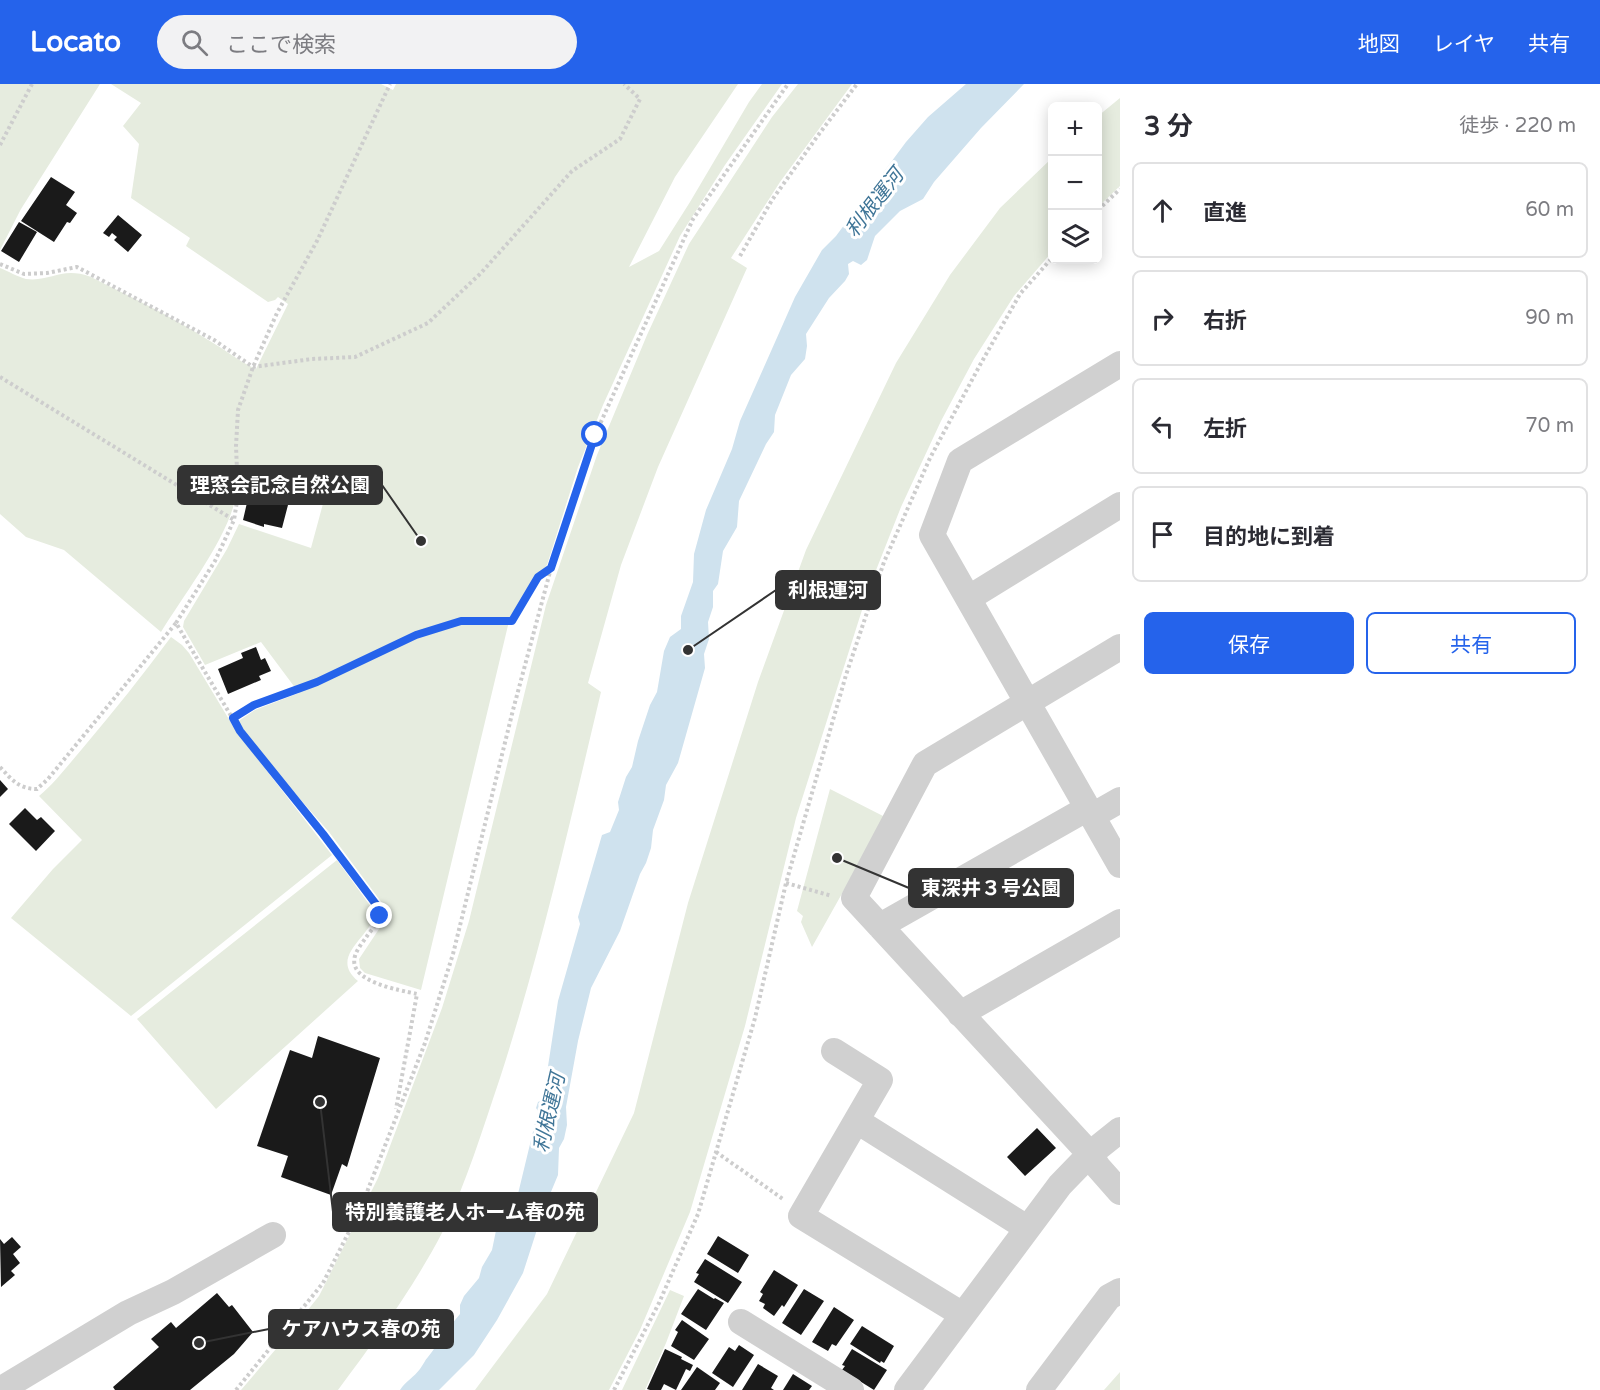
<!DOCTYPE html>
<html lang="ja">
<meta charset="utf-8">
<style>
:root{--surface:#fff;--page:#f2f2f3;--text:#2b2b33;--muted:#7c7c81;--line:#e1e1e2;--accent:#2563eb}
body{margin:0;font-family:"Varela Round","Noto Sans JP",sans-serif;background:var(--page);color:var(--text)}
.controls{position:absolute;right:18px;top:18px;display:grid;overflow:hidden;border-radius:9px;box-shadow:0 3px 15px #0003}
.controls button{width:54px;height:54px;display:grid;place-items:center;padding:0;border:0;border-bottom:2px solid var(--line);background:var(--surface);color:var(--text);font:30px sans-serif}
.stop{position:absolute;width:18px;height:18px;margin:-14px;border:4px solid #2563eb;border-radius:50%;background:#fff}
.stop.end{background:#2563eb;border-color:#fff;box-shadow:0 2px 6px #0008}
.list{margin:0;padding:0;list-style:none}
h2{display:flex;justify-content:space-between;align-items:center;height:78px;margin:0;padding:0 24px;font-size:26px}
h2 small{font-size:20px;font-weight:400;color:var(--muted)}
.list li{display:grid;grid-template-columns:39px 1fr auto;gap:18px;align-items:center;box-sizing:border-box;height:96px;margin:0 12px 12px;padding:0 12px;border:2px solid var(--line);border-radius:9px}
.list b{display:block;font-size:22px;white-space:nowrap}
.list em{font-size:20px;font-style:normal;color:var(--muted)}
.actions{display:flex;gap:12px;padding:18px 24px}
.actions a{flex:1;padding:14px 0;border:2px solid var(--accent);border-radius:9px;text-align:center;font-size:21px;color:var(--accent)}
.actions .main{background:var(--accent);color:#fff}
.icon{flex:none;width:33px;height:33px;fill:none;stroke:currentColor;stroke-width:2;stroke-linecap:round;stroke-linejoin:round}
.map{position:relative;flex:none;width:1120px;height:1306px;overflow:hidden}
header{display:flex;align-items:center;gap:36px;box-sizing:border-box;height:84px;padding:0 30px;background:var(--accent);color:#fff}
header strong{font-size:28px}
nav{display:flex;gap:33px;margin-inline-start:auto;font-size:21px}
.search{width:420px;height:54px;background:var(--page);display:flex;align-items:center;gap:15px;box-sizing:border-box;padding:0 21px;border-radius:33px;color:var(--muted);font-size:22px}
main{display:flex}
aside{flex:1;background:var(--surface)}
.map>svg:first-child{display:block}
</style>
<header>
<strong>Locato</strong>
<div class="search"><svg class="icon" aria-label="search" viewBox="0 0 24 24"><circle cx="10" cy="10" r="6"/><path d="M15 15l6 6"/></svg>ここで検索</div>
<nav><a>地図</a><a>レイヤ</a><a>共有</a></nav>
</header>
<main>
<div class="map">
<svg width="1120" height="1306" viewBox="0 0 1120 1306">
<rect width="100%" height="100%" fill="#fff"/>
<path fill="#e6ecdf" d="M0,0H100L21,125L0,166Z
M111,0H381L393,6L396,0H738L675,93L629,183L659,167L690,118L749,18L762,0H782L725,81L680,152L603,321L578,383L547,481C533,496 527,521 510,533L421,906L365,889L360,884L359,875L383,839L385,823L329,748L271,682L237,638L255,626L299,609L261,558L205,581L183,543L184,537L227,465L239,440L311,464L324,416L243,392L234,393C235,399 237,405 236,411C230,451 183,512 161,548L64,466L26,453L0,430V184C8,187 18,193 26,195C52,198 61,182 91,193C129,212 169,231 205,254C223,264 238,277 256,285L288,220L278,213L275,216L268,218L186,162L190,154L131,114L139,60L123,42L141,19Z
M798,0H852L780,98L731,174L747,184L658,383L621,481L588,599L601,608C570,738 541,867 500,994C483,1044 466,1100 443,1147C414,1203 376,1255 338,1306H241L287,1252L319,1212L378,1094L442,924L469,837L546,521L597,371L647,251L689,160L772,33Z
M1120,14V102L1098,123V32Z
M1052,74V168L1014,212L974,275L941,337L901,423L869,504L796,734L745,942L690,1128L640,1246L609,1306H475L547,1210L634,1029L688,819L758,598L806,466L896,279L950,191L1000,124Z
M171,553L182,561L189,569L236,647L332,771L131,932L11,834L53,785L82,756L39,712C55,699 68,681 82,665C113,628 143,591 171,553Z
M830,705L885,733L812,863L801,838L803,832L797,827Z
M337,776L374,827C377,850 326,871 358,897L216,1025L137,935Z
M670,1206L684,1212L666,1259L645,1306H622Z
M1120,1288V1306H1104Z"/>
<path fill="#cfe2ee" d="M966,0H1024L981,44L934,98L923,115L900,127L875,152L867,176L861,181L853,177L848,180L849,190L845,197L829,214L806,250L807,262L805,275L791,291L775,331L774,348L766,360L739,417L737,443L723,467L718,500L713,507V523L708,538L709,555L704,570L705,584L678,679L666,701L664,716L653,746L651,764L646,779L640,790L620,847L591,904L578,957L566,1023L567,1041L564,1055L559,1064L558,1091L543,1127L523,1189L497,1236L474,1271L439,1306H400C406,1297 414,1293 420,1285C423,1281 425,1276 428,1273C439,1259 448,1244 460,1230V1221L464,1212L479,1194L482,1183L492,1166L500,1127L517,1114L538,1027L536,1024L538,1018L543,1015L558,917L580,840L578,833L602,751L610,748L619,726L618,718L626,693L632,683L638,657L650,621L657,608L664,567L670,553L681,545V532L693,498L694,470L706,426L732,365L740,337L795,213L822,166L836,152L906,58L928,33Z"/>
<path fill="#1a1a1a" d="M51,93L75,108L66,121L77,129L70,139L67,138L54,158L21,137Z
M118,131L142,151L128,168L114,156L117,153L112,149L109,153L103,149Z
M19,138L37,148L19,178L1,167Z
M252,397L264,400L263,406L286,411L284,420L288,421L282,444L264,440V443L243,436Z
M256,563L261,576L265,574L271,587L259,592L261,596L228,610L218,585L243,574L241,569Z
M0,696L8,705L0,713Z
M25,724L37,736L41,733L55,747L36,767L9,740Z
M318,952L380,974L347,1083L342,1080L331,1111L281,1093L288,1072L257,1062L290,966L312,974Z
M1037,1044L1056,1064L1025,1092L1007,1073Z
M718,1152L749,1171L738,1189L707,1170Z
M12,1153L21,1163L13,1170L20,1179L11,1187L15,1191L1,1203L0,1155L4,1160Z
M705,1175L742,1198L728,1219L694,1198L699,1190L696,1189Z
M774,1186L798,1201L784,1223L782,1221L774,1232L763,1224L765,1220L759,1217L763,1210L760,1208Z
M698,1205L714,1215L715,1214L724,1219L706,1246L681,1230Z
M804,1205L824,1217L801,1251L782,1239Z
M217,1209L229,1223L232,1221L253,1248L234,1270L190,1306H115L113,1303L159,1263L151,1255L171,1238L176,1244Z
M834,1223L854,1236L836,1262L832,1260L828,1267L812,1258Z
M682,1236L709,1255L694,1276L671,1262L678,1248L675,1246Z
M862,1242L894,1262L884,1279L881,1277L880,1279L850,1260Z
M739,1261L754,1271L733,1303L712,1289L729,1263L735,1267Z
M665,1265L682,1273L681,1275L693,1281L690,1287L686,1285L676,1306L664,1300L661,1306H650L647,1305Z
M852,1265L887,1286L874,1306L842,1286L845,1282L842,1281Z
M758,1280L778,1292L771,1304L774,1306H742Z
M697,1283L720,1299L715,1306H681Z
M793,1290L812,1302L809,1306H783Z"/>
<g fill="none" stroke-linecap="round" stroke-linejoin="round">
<path stroke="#cdcdcd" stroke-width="4" stroke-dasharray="3 3" stroke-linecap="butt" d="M0,61L32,0
M1098,126L1120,105
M740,172L772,116L819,50L857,0
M0,180L24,190L47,189L77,183L214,256L253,283L312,275L355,273L428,239L481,189L572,87L620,55L640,15L624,0
M0,293L234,436
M176,539L215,477L234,436L238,411L236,362L238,326L253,283L277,229L317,157L390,0
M233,634L254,621L317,598L416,551L461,537L512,538C526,517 530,499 551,484
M0,683C12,696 19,705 37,705L48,695L176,539L240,647L323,750L380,827C380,837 373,844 367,852C363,858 357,865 355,872C347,898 400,906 417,910L396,1025
M786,799L832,812
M716,1068L783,1115
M236,1306L323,1199L360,1126L425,959L453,870L513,626L554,473L595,351L693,135L788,0
M614,1306L659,1219L698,1130L755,934L786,799L846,591L884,478L930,374L980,281L1020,210L1052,174"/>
<path stroke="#d0d0d0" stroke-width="26" d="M1120,280L960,377L932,451L1120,781
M969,514L1120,421
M1120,563L925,680L854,814L1090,1070L1098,1083L1120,1108
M1092,732L1120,716
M880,842L1088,724
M960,930L1120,838
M834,967L880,996L801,1132L963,1231
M857,1037L1027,1144
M741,1238L851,1306
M0,1306L128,1229L173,1208L273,1151
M907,1306L1060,1101L1090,1070L1120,1046
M1039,1306L1109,1213L1120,1207"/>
</g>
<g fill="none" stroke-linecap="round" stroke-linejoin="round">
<path stroke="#2563eb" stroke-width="8" d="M380,832L378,823L323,750L240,647L233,634L254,621L317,598L416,551L461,537H512L538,493L551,484L595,351"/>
</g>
<g text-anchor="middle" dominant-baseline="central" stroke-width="6" stroke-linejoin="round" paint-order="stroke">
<g font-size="20" font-style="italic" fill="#3f7597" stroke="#fff">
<text transform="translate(875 119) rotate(-52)">利根運河</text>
<text transform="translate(550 1029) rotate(-77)">利根運河</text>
</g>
</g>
<path fill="none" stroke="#333" stroke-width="2" d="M421 457L382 401M688 566L776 506M837 774L909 804M320 1018L333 1128M199 1259L269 1245"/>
<g fill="#333" stroke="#fff" stroke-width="2">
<circle cx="421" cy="457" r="6"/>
<circle cx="688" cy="566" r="6"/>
<circle cx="837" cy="774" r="6"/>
<circle cx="320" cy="1018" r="6"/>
<circle cx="199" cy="1259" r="6"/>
</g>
<g fill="#333" stroke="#333" stroke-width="2">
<rect x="178" y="382" width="204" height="38" rx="6"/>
<rect x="776" y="487" width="104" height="38" rx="6"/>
<rect x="909" y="785" width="164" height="38" rx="6"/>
<rect x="333" y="1109" width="264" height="38" rx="6"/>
<rect x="269" y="1226" width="184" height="38" rx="6"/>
</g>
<g font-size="20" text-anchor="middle" font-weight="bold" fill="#fff">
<text x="280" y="408">理窓会記念自然公園</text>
<text x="828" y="513">利根運河</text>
<text x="991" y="811">東深井３号公園</text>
<text x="465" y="1135">特別養護老人ホーム春の苑</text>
<text x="361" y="1252">ケアハウス春の苑</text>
</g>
</svg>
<div class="controls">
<button>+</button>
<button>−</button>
<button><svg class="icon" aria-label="layers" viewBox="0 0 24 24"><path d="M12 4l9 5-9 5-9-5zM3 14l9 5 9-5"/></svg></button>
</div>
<div class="stop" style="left:595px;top:351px"></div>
<div class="stop end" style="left:380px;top:832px"></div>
</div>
<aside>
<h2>3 分<small>徒歩 · 220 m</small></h2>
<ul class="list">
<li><svg class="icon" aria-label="ahead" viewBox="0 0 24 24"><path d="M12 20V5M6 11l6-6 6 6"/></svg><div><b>直進</b></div><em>60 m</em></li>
<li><svg class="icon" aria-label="right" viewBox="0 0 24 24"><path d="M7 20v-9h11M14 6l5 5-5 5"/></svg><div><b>右折</b></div><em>90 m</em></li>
<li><svg class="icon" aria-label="left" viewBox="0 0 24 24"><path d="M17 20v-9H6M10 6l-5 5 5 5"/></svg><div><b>左折</b></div><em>70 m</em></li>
<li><svg class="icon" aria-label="arrive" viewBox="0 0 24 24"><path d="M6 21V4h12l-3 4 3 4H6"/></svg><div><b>目的地に到着</b></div></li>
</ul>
<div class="actions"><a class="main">保存</a><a>共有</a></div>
</aside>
</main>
